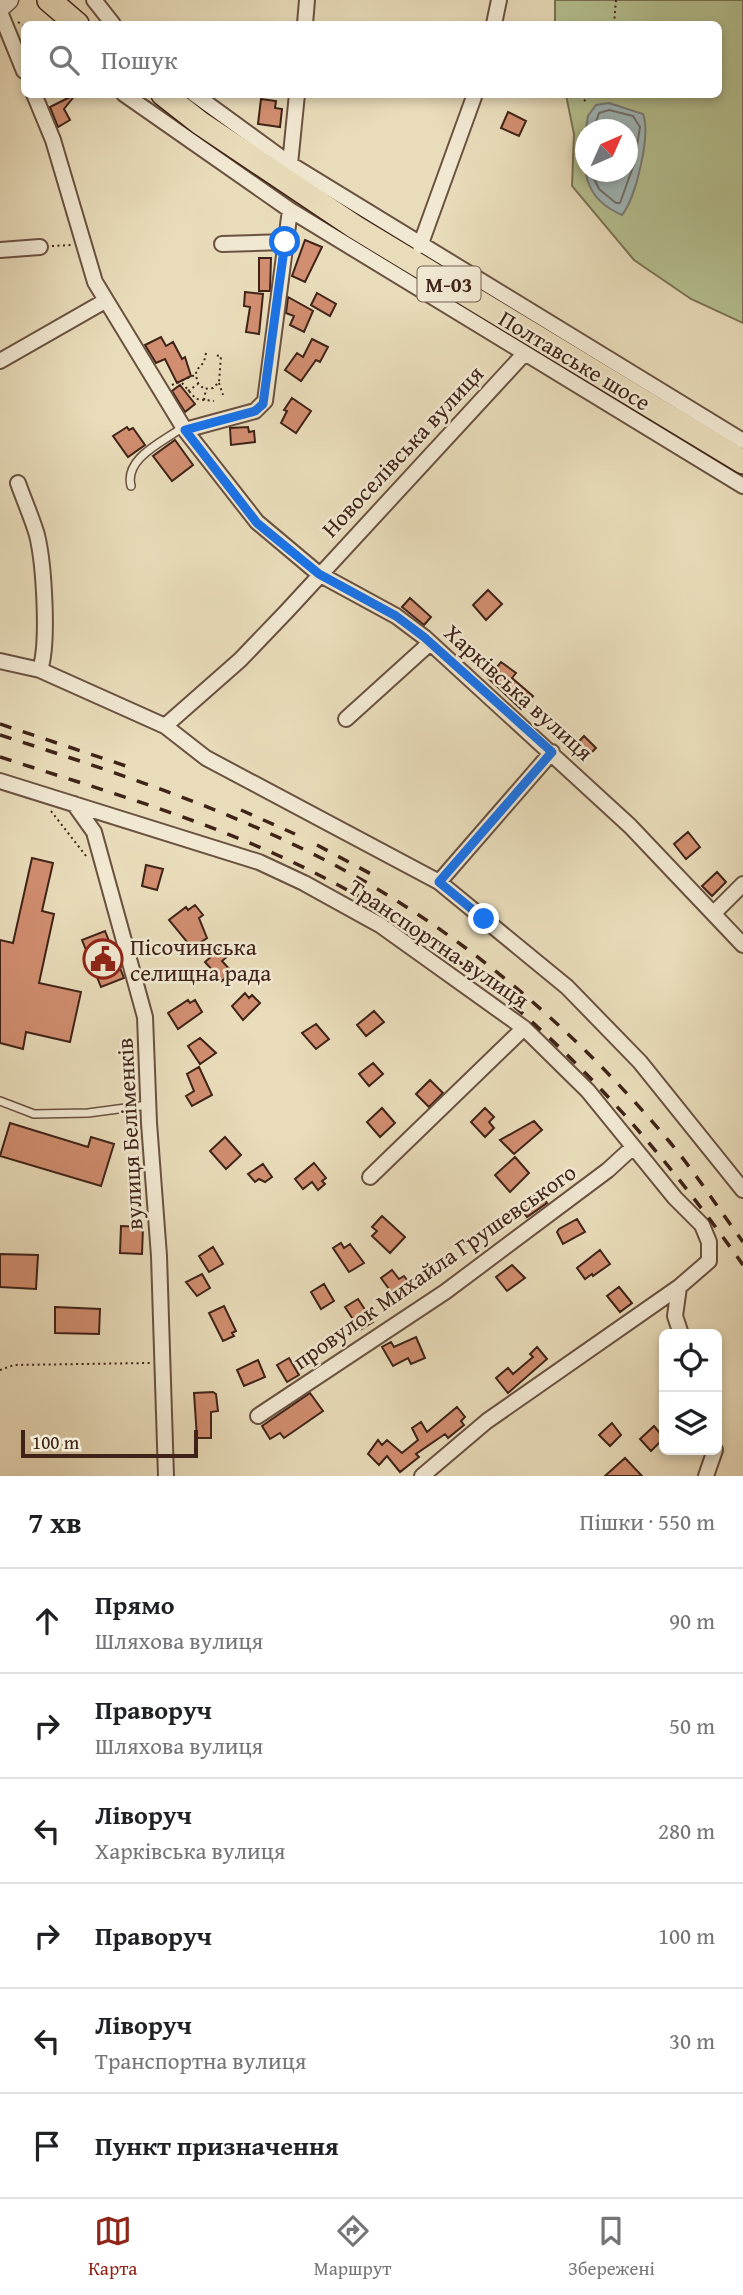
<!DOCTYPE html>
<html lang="uk">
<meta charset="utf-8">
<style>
:root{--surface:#fff;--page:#f2f2f2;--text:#202124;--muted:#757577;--line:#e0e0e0;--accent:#8f2418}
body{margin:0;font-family:"Gentium Book Plus",serif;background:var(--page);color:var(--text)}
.controls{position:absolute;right:21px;bottom:21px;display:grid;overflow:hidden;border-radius:10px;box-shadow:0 4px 10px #0003}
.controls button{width:63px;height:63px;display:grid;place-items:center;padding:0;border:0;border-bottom:2px solid var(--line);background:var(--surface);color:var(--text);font:35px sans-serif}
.compass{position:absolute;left:575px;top:119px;width:63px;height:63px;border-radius:50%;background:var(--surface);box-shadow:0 4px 10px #0003;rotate:45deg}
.scale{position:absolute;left:21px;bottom:18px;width:177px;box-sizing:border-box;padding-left:7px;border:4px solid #3f2318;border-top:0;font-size:19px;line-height:24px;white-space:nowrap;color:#3f2318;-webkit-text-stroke:5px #f1e8d2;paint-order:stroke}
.stop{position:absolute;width:21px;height:21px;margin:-16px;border:5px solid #1a73e8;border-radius:50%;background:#fff}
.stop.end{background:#1a73e8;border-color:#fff;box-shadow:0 2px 7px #0008}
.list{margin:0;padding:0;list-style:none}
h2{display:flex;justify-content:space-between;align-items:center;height:91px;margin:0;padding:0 28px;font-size:30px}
h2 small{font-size:23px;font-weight:400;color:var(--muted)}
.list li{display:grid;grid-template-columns:46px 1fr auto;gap:21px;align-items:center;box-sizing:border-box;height:105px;padding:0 28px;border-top:2px solid var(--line)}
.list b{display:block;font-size:26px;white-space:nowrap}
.list p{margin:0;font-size:23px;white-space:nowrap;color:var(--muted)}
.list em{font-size:23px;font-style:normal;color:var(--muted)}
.icon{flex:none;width:38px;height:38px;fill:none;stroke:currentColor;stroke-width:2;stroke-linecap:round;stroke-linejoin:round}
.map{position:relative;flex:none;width:743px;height:1476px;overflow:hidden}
.search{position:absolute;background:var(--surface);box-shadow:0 4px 10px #0003;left:21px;right:21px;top:21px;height:77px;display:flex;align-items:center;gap:18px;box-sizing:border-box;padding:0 24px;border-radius:10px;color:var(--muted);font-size:26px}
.sheet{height:721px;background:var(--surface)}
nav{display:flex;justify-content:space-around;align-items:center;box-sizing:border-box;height:98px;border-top:2px solid var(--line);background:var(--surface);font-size:19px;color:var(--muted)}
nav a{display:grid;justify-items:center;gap:4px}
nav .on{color:var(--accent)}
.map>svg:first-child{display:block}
</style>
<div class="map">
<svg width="743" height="1476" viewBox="0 0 743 1476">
<rect width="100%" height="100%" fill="#e9dcba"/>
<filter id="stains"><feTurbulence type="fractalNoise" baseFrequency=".00286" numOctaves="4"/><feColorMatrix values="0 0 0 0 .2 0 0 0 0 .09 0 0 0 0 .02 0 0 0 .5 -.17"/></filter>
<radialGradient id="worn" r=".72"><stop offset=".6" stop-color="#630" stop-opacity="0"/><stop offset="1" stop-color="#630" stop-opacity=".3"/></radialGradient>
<path fill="#b5c090" stroke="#7a7254" stroke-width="2" fill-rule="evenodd" d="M555,0H743V323L691,299L634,260L572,186L574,134L566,95L718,94V24H555ZM586,130H628V172H586Z"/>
<path fill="#9eb8bc" stroke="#787c7a" stroke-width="2" d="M609,103L643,114C651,134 636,198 622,215C582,198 583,169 585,132L586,172H628V130L586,129L588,116L596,105Z"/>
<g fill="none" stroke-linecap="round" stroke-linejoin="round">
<path stroke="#6e6e6a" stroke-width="2" d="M591,172L599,189L616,203H620L634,164L640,127L633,116L609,110L599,113L593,130"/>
</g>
<path fill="#d18e70" stroke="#3f2318" stroke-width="2" d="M76,94L64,109L70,120L58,127L50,107Z
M261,99L276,101L275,108L282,109L280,127L258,124Z
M508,112L526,121L519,136L501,128Z
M305,240L322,247L305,282L292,276Z
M259,258H271L270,291H259Z
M245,292L263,294L259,334L246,332L250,307L244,306Z
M317,293L336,304L330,316L311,305Z
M288,297L313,311L304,332L290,325L294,316L286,313Z
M161,337L166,346L173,342L182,359L185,357L191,376L177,383L165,359L156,363L145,345Z
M312,339L328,347L320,362L316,360L301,381L285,370L297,353L303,357Z
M180,385L195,404L185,412L172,391Z
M292,398L311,411L296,433L281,423L287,411L284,410Z
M127,427L129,430L133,428L145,445L128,457L113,436Z
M248,427L249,432L254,431L255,442L231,445L230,428Z
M175,440L193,465L172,481L153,456Z
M488,590L502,604L486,620L473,605Z
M410,598L431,617L424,625L402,607Z
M501,662L516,673L512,678L533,696L521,709L488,678Z
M584,736L596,748L582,762L570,751Z
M688,832L700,847L686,859L674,844Z
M32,858L53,863L42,911L54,914L39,983L81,992L70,1042L26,1032L23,1049L0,1043V940L13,943Z
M146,865L163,869L157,890L142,886Z
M717,872L726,882L712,896L702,886Z
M195,905L203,915L199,918L207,938L192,948L169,920L186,907L188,910Z
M105,931L124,978L101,987L82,940Z
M222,947L229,955L222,961L232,972L222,981L205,962Z
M245,993L249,998L252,995L260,1003L243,1020L232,1006Z
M188,1000L190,1003L195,1000L202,1012L178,1029L168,1013Z
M374,1011L384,1022L366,1036L357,1025Z
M316,1024L329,1039L316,1049L302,1033Z
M200,1038L216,1053L200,1064L188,1046Z
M373,1063L383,1074L369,1086L359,1074Z
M199,1067L212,1095L192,1106L186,1096L194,1091L187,1074Z
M430,1080L443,1093L429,1107L416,1094Z
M382,1108L395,1123L380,1137L367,1122Z
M485,1108L494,1117L489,1122L494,1128L485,1137L471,1122Z
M534,1121L542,1130L514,1154L500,1140Z
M10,1123L88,1147L91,1137L114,1144L101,1186L0,1156Z
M225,1137L241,1155L226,1169L210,1151Z
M515,1157L529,1173L510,1192L495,1175Z
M314,1163L326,1178L322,1181L325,1184L318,1190L312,1182L303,1189L295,1179Z
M263,1164L272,1177L265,1182L259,1179L255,1182L248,1174Z
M539,1192L547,1203L527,1217L519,1206Z
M382,1216L405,1237L390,1253L372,1236L377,1231L372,1227Z
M577,1219L585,1232L563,1244L557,1232L559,1229Z
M121,1226L143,1227L142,1254L120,1253Z
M341,1243L344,1248L350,1244L364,1263L349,1272L333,1248Z
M213,1247L223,1264L209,1272L199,1256Z
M600,1250L610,1264L593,1276L592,1274L585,1279L577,1268Z
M0,1254L38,1255L36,1289L0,1287Z
M512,1265L525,1278L507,1291L496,1277Z
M392,1270L399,1279L404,1276L410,1284V1289L397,1300L381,1278Z
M202,1274L210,1288L197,1296L186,1282Z
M324,1284L334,1301L321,1309L311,1292Z
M619,1287L632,1303L620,1312L607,1296Z
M358,1299L373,1322L360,1330L345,1307Z
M224,1306L236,1331L232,1333L234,1336L223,1341L209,1313Z
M55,1307L100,1309L99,1334L55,1333Z
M416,1337L425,1358L411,1364L408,1358L393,1366L382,1347L391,1342L394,1347Z
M537,1347L547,1359L508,1393L496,1378L508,1368L513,1374L533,1357L530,1354Z
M289,1358L299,1375L287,1382L277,1365Z
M258,1360L265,1377L244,1386L237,1370Z
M213,1392L216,1394L218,1411L211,1412V1438H197L194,1393Z
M310,1393L323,1411L284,1438L280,1433L270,1439L262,1426Z
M457,1407L465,1417L461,1421L464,1425L448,1438L445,1434L416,1454L419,1457L400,1472L387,1456L379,1465L368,1454L378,1440L382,1445L387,1440L402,1453L418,1440L412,1428L421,1422L427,1432Z
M612,1423L621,1435L610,1446L599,1435Z
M654,1426L664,1438L651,1451L640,1439Z
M625,1458L642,1476H605Z"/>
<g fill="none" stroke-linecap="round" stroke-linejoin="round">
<g stroke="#6a5140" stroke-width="10">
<path id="service" d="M131,486C124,458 163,442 183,427
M0,1101L34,1114L88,1113L148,1105"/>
</g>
<g stroke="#6a5140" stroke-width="18">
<path id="minor" d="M94,0L113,24
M0,12L24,71
M305,24L307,0
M494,24L499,0
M34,94L53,140L95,282L185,430L257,522L319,574L396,616L424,637L630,826L743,945
M124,94L290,210L743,486
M194,94L290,164L743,441
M290,164L297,94
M222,244L285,242
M420,246L475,94
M0,250L40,247
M0,361L105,301
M185,430L255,411L265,401L290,210
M18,483C24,500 32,518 37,535C44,564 49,643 40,670
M0,661L40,670L165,726L206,758L439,882L567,987L640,1062L743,1190
M346,719L430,643
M165,726L240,660L287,611L524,354
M0,781L259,862L304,883L380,925L524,1028L588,1091L675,1198L702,1225L709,1242V1261L679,1287L675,1316L681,1334
M74,804L94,832L145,1017L149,1123L159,1256L166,1476
M439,882L552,752
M714,913L743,884
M370,1177L524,1028
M258,1416L445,1292L608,1170L633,1147
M422,1476L487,1421L679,1287
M706,1476L715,1450"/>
</g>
<g stroke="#6a5140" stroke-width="21">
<path id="tertiary" d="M0,8L9,0"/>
</g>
<g stroke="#3f2318" stroke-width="26">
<path id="trunk" d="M49,0L77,24
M163,94L200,123L355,227L743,462"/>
</g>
<path stroke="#3f2318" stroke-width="2" stroke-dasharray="2 3.5" stroke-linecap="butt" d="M18,22L24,26
M614,24L616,0
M584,101L592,94
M52,246L71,245
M206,353L204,362L196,371L197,382L204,389L213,388L219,382L221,356L214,355
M182,383L196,399L214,401
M219,383L223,395
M172,385L195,375
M188,391L198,384
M204,400L206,389
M51,811L86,856
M0,1370L14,1365L150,1363"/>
<use href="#service" stroke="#f1e8d2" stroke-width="7"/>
<use href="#minor" stroke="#f1e8d2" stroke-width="14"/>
<use href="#tertiary" stroke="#f1e8d2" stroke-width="18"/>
<use href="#trunk" stroke="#e9dcba" stroke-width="23"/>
<path stroke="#3f2318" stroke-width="3.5" stroke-dasharray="12 12" stroke-linecap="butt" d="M0,724L126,766
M0,735C109,770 219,806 321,858C454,925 573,1027 668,1140C695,1172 718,1208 743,1242
M0,757C93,787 186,814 275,854C476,944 618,1088 743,1265
M241,810L295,834
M317,845L373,875"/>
</g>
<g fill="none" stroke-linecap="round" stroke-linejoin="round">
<path stroke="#1a73e8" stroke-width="9" d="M285,242L263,404L255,411L185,430L257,523L319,574L396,616L424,637L552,752L439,882L484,919"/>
</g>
<defs>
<g id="civic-ring" transform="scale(2.0125)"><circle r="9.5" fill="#f1e8d2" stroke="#8f2418" stroke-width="1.5"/><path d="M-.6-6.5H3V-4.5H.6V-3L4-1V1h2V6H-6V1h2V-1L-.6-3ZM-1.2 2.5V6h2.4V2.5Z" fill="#8f2418"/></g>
</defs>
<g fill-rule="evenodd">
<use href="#civic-ring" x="103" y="959"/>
</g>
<g text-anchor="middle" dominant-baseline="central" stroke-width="5" stroke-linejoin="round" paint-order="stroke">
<rect fill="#f1e8d2" stroke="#745e50" stroke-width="2" x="417.5" y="266.5" width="63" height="35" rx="5"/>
<g font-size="21" font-weight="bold" fill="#3f2318">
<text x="449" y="284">М-03</text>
</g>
<g font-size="23" fill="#3f2318" stroke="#f1e8d2">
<text transform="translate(575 360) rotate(31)">Полтавське шосе</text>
<text transform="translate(402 451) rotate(-47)">Новоселівська вулиця</text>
<text transform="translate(519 692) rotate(42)">Харківська вулиця</text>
<text transform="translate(439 943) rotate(34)">Транспортна вулиця</text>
<text transform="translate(129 1134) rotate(-93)">вулиця Беліменків</text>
<text transform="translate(434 1266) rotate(-35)">провулок Михайла Грушевського</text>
</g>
<g font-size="23" fill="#3f2318" stroke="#f1e8d2" text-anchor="start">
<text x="130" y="946">Пісочинська<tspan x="130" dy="26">селищна рада</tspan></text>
</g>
</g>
<rect width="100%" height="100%" filter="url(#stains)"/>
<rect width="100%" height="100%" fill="url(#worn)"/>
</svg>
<div class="controls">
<button><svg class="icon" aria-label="locate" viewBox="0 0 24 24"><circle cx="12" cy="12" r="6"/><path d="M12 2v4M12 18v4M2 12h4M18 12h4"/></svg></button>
<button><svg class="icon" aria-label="layers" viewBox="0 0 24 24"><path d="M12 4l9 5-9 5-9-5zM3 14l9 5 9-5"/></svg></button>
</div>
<svg class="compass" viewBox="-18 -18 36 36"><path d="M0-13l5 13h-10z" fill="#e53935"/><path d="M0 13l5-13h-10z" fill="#757577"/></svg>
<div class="scale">100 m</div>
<div class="stop" style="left:285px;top:242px"></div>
<div class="stop end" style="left:484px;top:919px"></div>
<div class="search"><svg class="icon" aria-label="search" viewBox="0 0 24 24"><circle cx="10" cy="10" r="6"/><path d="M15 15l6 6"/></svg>Пошук</div>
</div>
<section class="sheet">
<h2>7 хв<small>Пішки · 550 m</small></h2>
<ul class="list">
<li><svg class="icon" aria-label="ahead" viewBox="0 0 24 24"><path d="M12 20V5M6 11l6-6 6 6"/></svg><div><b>Прямо</b><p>Шляхова вулиця</p></div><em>90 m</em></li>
<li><svg class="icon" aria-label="right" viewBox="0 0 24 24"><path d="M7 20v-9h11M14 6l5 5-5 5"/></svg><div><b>Праворуч</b><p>Шляхова вулиця</p></div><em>50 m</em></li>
<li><svg class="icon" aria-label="left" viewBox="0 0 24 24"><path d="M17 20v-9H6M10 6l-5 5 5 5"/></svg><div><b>Ліворуч</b><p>Харківська вулиця</p></div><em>280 m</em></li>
<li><svg class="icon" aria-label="right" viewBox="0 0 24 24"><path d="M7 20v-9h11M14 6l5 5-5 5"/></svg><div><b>Праворуч</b></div><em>100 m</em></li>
<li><svg class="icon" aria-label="left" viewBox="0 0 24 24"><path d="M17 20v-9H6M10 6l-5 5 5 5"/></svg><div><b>Ліворуч</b><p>Транспортна вулиця</p></div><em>30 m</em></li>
<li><svg class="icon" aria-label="arrive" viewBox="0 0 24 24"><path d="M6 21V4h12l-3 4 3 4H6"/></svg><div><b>Пункт призначення</b></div></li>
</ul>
</section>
<nav>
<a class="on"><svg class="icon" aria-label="map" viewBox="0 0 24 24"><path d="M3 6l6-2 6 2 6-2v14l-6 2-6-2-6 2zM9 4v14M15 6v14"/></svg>Карта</a>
<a><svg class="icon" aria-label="directions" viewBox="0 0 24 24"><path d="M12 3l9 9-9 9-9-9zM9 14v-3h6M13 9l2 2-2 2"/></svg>Маршрут</a>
<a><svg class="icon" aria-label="saved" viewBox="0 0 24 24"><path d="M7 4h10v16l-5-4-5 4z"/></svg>Збережені</a>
</nav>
